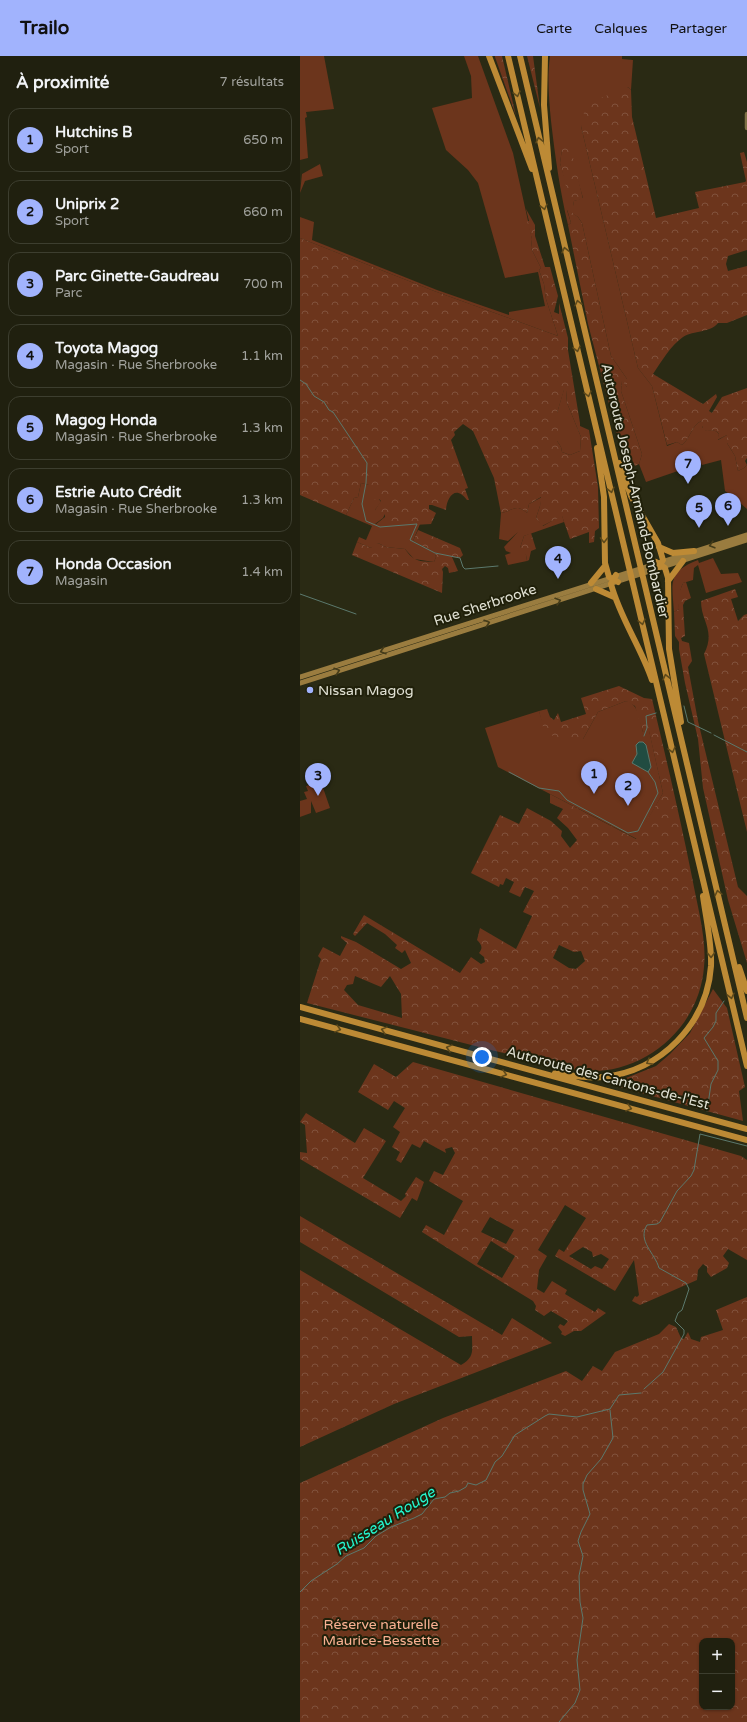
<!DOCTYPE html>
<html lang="fr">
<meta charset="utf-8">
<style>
:root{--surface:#20200f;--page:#2d2d1d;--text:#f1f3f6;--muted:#a2a39e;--line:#3d3e2f;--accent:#a1b3fd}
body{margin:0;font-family:"Varela Round",sans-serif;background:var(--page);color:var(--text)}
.controls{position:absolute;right:12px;bottom:12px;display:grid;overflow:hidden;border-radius:8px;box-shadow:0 1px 3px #0004}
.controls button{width:36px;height:36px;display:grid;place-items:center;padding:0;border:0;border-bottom:1px solid var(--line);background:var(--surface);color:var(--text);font:20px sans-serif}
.you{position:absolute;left:182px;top:1001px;width:14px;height:14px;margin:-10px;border:3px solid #fff;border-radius:50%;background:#1a73e8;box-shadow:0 0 0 6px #1a73e833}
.badge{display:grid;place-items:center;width:26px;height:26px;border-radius:50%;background:var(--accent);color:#111;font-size:13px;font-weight:700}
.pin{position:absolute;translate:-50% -33px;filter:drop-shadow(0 1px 2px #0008)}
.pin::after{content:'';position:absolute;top:21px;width:14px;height:12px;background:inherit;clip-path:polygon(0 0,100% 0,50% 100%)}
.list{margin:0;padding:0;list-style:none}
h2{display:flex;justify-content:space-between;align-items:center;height:52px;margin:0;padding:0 16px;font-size:17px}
h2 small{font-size:13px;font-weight:400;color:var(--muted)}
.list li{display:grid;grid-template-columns:26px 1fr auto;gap:12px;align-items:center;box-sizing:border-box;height:64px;margin:0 8px 8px;padding:0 8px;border:1px solid var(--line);border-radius:12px}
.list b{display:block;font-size:15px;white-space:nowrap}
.list p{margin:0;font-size:13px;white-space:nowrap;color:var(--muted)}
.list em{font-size:13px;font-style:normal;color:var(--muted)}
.map{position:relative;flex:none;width:447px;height:1666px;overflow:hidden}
header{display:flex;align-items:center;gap:24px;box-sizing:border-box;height:56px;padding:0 20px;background:var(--accent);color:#111}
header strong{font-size:19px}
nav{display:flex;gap:22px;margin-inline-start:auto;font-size:14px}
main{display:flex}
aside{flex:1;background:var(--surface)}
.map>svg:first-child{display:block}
</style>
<header>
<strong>Trailo</strong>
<nav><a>Carte</a><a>Calques</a><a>Partager</a></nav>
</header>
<main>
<aside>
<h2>À proximité<small>7 résultats</small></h2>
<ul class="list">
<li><span class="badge">1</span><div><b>Hutchins B</b><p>Sport</p></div><em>650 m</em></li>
<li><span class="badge">2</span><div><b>Uniprix 2</b><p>Sport</p></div><em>660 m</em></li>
<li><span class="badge">3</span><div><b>Parc Ginette-Gaudreau</b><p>Parc</p></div><em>700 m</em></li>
<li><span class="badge">4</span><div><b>Toyota Magog</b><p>Magasin · Rue Sherbrooke</p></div><em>1.1 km</em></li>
<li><span class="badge">5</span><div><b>Magog Honda</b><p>Magasin · Rue Sherbrooke</p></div><em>1.3 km</em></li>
<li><span class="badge">6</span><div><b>Estrie Auto Crédit</b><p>Magasin · Rue Sherbrooke</p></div><em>1.3 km</em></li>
<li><span class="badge">7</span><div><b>Honda Occasion</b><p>Magasin</p></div><em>1.4 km</em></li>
</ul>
</aside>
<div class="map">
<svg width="447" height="1666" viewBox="0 0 447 1666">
<defs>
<pattern id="forest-crowns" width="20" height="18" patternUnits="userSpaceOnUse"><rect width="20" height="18" fill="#6c351c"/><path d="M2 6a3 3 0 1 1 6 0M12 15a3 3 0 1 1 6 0" fill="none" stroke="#81523c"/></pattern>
</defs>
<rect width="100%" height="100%" fill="#2a2a14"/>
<path fill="#6c351c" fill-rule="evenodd" d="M0,0H24L34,53L6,56L7,61L5,62L8,102L0,104Z
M164,0H178L213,97L232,183L231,192L241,212L239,214L244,228L246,243L258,280L134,235L0,182V161L14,166L12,184L137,234L209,259V256L245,250L238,216L205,222L178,127L168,114L146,94L132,52L172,42L171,20Z
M250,0H322V3L333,4L331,34L328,31L281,70L338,312L352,330L367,390L377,386L382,389C390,383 392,369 401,365L403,366L402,371L406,375C411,374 415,373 419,378L418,384L427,379V387L435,400L438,415L444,412L447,409V453L432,440L425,435L421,404L402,409L401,407L346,426L339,408L342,398L321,335L322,324L327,331V323L311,300L282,167L278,161L267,154L271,167L268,169C260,135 255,100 251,65C249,43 247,22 250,0ZM268,91L283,142L274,145L273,150L260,107L262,94Z
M20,108L23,120L5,125L0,137L2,118Z
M264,333L266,334L267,347L281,381L280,395L270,399L262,396L261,391L257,385V357Z
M61,427L69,429L81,446L75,454L85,458L83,462L75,468H120L113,485L135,497L136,501L134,506L114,503L105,493L86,491L78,487L71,492L57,486L59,481L66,484L72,470L46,459L54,442L58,441Z
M242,441L240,450L236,462L243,470L262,459L264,466L224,480L220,492L226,499L227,505L208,509L205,499L211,497L206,495L204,491L218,476L208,485L199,483L201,457C212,456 215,446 227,457L229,448Z
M413,502L421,518L438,517L442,526L406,537L398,509L394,512L393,524L383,527C379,536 379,544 379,553L374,556C372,527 367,516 398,504L399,507Z
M326,645C339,648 340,665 343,676L349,674L363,737L337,783L198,711L185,672L239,655L244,671L283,683L298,656Z
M21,726L30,752L16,757L11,745V757L0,761V745L7,743L4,736L8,735L6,730Z"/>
<path fill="url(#forest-crowns)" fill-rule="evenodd" d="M195,0H202L216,60L195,1Z
M227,0H233L240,52Z
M328,31L331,34L332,61L356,162L399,152L395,136L445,126L446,125L440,97L444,96L447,106V194L428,200L426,208L428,215L447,210V259L427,267H418C410,277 394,274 383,281C371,289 361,306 353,318L403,348L416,338L417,341L409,355L412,357L422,341L447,332V402L445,405L447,409L444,412L438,415L435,400L427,387V379L417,384L419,378C414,371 409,377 403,374L401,365C392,369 390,383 382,389L377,386L367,389L352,330L338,312L281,70L286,48Z
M270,89L283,143L274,145L273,151L271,150L260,107L262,93Z
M226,153L235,169V180L245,211H250L258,240L254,256L259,258V247L268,282V294L280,367V370L289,374L298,431L299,472L295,475L294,486L289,487V476L270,483L262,460L242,470L236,462L240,450L241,441L229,448L227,457C215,446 212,456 201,457L194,422L173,375L163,368L154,376L155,379L151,384L168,432L165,433L169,444H167C156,429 147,440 146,454L132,449H129V453L136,457L131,468L80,471L75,469L85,461V458L77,460L75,454L81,445L79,443L71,444L69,442V429L61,427L58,441L54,442L46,459L0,439V182L134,235L258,280L246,243L244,228L239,214L241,212L231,192L232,183L227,165H229ZM264,334H266L267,347L281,381L280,395L270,399L262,396L261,391L257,385L259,365L257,357Z
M267,153L278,161L282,167L311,300L327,323V331L322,325L321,335L342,398L339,408L335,410L327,392L324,405L288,268L268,169L271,167Z
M118,474L160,492L163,499L160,502L152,501L158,515L149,517L148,512L145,510L142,513L143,516L142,537L52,499L57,486L71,492L74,488L78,487L86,491L105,493C114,506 119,505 134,506L136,501L135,497L113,485Z
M231,477L236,493L231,495L229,504L227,505L226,499L216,496L220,492L224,480Z
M386,526L391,542L385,545L383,549L385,580L381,582L382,585L389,587L392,605L388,611L398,665L438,831L447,840V907L428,844L403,732L398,683L385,627L379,593V586L375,580L374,556L379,553V537L383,527Z
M435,533L438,541L431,543L438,565L444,559L447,558V776L404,598C416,574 401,566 401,545Z
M319,630L344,642L352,643C366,702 380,761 392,821C397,849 407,883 404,911C399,974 342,1020 281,1015L191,994L7,947L21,903L18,900L23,891L40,900L47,887L41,882V880L56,886L101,913L111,907L105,894L102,897L95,892L97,889L85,878L67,867L55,880L53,878L64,859L160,917L171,901L181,908L185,906L184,901L179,897C183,892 182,889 177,884L180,872L216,893L232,860L223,856L234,835L225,831L220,841L209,836L214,826L206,822L203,829L200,828L199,831L171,817L200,759L219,768L227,752L251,765L262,775L261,780L270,792L277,784L268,772L257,762L263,753L250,747V738L336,783L363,737L349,675L343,676L335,650L326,645L298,656L283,683L276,687L247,678L243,671L239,655L247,653L250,661L254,664L258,657L261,666L286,658L281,642ZM259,889L274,896L281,895L285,905L276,913L269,912L253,902ZM55,920L81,931L90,920L101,938L102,962L58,949L44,934L47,929L53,928Z
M413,933L427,952L445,1031L439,1035L443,1065L305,1027H320L326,1022L356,1010L370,998L390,977Z
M113,1006L441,1100L447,1104V1204L428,1193L423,1200L429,1207L427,1212L411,1221L407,1216V1211L403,1208L398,1214L397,1224L340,1249L332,1245L335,1240L337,1241L339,1239L334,1204L315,1235L255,1200L259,1193L264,1196L286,1162L265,1149L238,1194L247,1200L239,1214L237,1233L244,1237L252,1225L267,1234L265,1238L295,1256L298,1252L306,1257L281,1275H274L265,1280L261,1278L262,1276L258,1271L260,1268L264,1270L268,1265L251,1255L244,1260L235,1254L236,1250L233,1245L176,1210L122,1176L126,1169L144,1179L163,1145L129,1125L134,1115L143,1119L155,1097L152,1091L145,1093L146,1097L124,1085L120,1092L112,1088L101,1107L96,1104L100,1096L92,1091L100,1076L93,1071L105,1052L94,1045L88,1054L58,1036L74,1008L96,1021ZM190,1161L214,1174L206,1188L181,1176ZM191,1185L215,1200L202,1222L177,1208ZM283,1191L292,1196L293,1201L301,1198L309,1203L302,1213L295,1210L291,1213L269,1200Z
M6,1057L55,1087L64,1072L86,1085L63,1122L101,1145L106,1140L105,1138L116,1121L124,1126L117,1145L112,1142L100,1162L0,1103V1096L7,1097L5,1069L0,1066Z
M0,1160L202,1279L212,1262L252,1287L94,1348L0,1391V1214L161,1309C175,1301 172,1294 172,1280L159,1281L0,1186Z
M447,1241V1666H0V1427L143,1362L266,1315L282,1325L293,1310L302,1315L315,1296L359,1278L369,1268L376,1271L381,1282L384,1283L388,1276L391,1283L400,1286L401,1281L423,1274L416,1254ZM402,1585H432V1651H402Z"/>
<path fill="#214c41" stroke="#5b796d" d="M339,686H343L346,689L351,711L348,716L332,707L337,698L336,689Z"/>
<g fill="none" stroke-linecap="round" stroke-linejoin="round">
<path stroke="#5b796d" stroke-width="1" d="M0,324L6,328L14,340L24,346L29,354L33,356L67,407L66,427L62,448L66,465L80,471L117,468L110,484L135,497L160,502L163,511L165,513L198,510
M0,538L56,558
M384,650L388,666L411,677
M414,679L447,696
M344,680L347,672L346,660L356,657
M209,716L239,732L259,735L267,744L328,777L338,775L358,737L355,726L348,716
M407,1055L411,1028L418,1014V1005L404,982L413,971L416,965V957L424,945
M344,1333L363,1316L384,1278V1274L375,1265L378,1257L382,1254L389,1233L386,1227L359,1212C355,1197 337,1185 347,1169L357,1168L360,1166L377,1135L391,1120L394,1114L400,1078L447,1090
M0,1536L11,1525L37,1508L46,1500L64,1492L76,1480L91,1471L114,1462L122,1458L134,1443L145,1441L150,1437L159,1435L166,1431L168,1427L176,1429L186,1424L195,1406L202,1400L215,1379L245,1360L249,1358L277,1361L310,1353L319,1339L341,1337
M259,1666L275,1647L280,1634L277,1604L283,1562L280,1546L279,1520L283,1500L278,1485L281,1476L290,1458L283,1434V1428L287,1419L301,1403L313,1382L310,1354"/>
<path stroke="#7f7146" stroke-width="4.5" d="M447,58V72"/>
<path stroke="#9a7c3f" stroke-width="5" d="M0,621L447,479
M0,627L447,484"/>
<path stroke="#bd8a35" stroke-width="6" d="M189,0L232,113
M208,0L447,1010
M220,0L447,962
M245,0L244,49L249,112
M297,392L304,441L305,507L309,521L318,526
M319,407L331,440L358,487L363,504L357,514
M359,491L373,497L394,495
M356,506L365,512L368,522L369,593L381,666
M316,519L311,528C320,562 341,591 352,624
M368,525L383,505
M291,527L305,510
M296,533L314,541
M439,911L447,935
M0,951L447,1073
M0,963L447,1084
M255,1017C271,1019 287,1023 303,1021C361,1015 407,968 411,910C412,887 406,863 403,840"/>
</g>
<defs><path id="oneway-chevron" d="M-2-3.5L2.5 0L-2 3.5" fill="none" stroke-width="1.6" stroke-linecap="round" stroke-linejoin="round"/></defs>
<g stroke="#5f4a1b">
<use href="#oneway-chevron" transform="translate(217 38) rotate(77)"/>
<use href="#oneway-chevron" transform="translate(239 84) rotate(-103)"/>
<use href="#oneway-chevron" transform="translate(244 151) rotate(77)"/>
<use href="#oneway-chevron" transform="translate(265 194) rotate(-103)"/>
<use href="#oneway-chevron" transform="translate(278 247) rotate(-103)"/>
<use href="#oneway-chevron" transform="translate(277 293) rotate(77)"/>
<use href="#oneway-chevron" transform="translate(288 338) rotate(77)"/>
<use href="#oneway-chevron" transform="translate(311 434) rotate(77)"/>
<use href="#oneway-chevron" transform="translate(304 484) rotate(90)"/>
<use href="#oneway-chevron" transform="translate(342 566) rotate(77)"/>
<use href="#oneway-chevron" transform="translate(366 621) rotate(-103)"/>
<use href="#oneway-chevron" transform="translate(372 694) rotate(77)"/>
<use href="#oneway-chevron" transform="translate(418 837) rotate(-103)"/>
<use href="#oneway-chevron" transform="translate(411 899) rotate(89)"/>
<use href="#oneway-chevron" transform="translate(431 940) rotate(77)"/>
<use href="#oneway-chevron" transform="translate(38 973) rotate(15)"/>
<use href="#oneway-chevron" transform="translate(84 974) rotate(-165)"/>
<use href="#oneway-chevron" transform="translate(149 992) rotate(-165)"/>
<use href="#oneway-chevron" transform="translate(349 1006) rotate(151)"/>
<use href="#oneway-chevron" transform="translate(204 1018) rotate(15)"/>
<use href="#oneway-chevron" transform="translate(329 1052) rotate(15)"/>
</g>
<g stroke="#453c1a">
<use href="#oneway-chevron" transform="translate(412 489) rotate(164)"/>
<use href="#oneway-chevron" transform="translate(258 545) rotate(-17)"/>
<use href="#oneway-chevron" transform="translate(187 567) rotate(-18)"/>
<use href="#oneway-chevron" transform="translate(83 595) rotate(162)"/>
<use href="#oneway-chevron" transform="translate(37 615) rotate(-18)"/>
</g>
<circle fill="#a1b3fd" stroke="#20200a" stroke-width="1.5" cx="10" cy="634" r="4"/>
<g text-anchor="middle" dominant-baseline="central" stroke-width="4" stroke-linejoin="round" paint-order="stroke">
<g font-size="14" fill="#e1e1d4" stroke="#20200a">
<text transform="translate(335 435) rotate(77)">Autoroute Joseph-Armand-Bombardier</text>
<text transform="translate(185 549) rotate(-18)">Rue Sherbrooke</text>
<text transform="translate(308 1022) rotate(15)">Autoroute des Cantons-de-l'Est</text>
</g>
<g font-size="14" fill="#e1e1d4" stroke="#20200a" text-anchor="start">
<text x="18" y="634">Nissan Magog</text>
</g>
<g font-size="14" fill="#fab192" stroke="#20200a">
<text x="81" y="1568">Réserve naturelle<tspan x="81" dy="16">Maurice-Bessette</tspan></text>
</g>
<g font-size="15" font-style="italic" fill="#24f6cf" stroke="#20200a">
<text transform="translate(85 1465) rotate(-32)">Ruisseau Rouge</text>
</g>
</g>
</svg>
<div class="controls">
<button>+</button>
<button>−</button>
</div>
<div class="you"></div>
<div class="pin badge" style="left:294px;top:738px">1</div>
<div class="pin badge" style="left:328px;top:750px">2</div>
<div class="pin badge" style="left:18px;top:740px">3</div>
<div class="pin badge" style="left:258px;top:523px">4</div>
<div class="pin badge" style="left:399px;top:472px">5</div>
<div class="pin badge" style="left:428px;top:470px">6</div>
<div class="pin badge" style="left:388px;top:428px">7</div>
</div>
</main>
